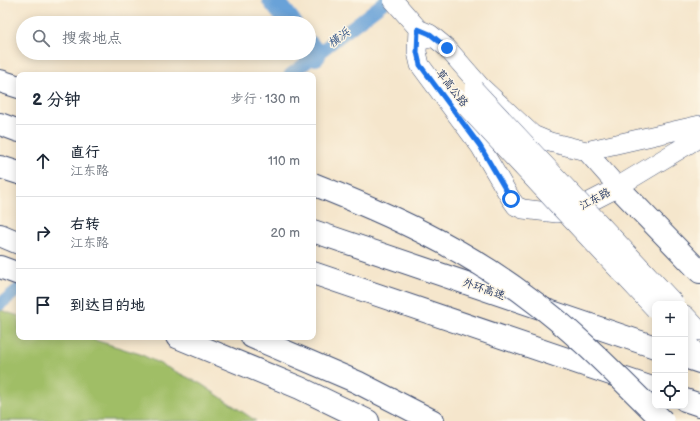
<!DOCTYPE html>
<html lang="zh">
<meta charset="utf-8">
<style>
:root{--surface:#fff;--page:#f2f2f3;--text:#1f2937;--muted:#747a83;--line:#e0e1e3}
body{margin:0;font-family:"Balsamiq Sans","LXGW WenKai TC",sans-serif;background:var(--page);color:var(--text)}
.controls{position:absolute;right:12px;bottom:12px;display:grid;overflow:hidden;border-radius:8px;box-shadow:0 2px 10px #0003}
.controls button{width:36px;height:36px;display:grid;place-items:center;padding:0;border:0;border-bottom:1px solid var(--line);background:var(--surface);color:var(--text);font:20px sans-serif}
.stop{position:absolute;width:12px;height:12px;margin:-9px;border:3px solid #1a73e8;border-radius:50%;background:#fff}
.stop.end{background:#1a73e8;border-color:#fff;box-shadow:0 1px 4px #0008}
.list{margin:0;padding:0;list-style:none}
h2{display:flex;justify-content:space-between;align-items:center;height:52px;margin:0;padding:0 16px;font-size:17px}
h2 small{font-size:13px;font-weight:400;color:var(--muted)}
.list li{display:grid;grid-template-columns:26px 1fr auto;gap:12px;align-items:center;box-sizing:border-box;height:72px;padding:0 16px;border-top:1px solid var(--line)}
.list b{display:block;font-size:15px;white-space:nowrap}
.list p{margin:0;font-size:13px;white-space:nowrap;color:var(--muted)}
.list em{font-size:13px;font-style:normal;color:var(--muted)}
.icon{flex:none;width:22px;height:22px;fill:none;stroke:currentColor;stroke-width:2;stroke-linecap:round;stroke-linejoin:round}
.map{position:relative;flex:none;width:700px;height:421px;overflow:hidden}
.search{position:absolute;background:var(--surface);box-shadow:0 2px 10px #0003;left:16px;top:16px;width:300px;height:44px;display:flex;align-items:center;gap:10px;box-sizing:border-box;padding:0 14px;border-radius:22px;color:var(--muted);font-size:15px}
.panel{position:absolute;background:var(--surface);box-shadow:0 2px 10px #0003;left:16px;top:72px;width:300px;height:268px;border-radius:8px}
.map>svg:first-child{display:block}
</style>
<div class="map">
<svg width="700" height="421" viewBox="0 0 700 421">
<rect width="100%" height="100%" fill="#fcf5e5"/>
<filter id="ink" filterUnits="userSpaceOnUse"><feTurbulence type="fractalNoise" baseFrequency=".025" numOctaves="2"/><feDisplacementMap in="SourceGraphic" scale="8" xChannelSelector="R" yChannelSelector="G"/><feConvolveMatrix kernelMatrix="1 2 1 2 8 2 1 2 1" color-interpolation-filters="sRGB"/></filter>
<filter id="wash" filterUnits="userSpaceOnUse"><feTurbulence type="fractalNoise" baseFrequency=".012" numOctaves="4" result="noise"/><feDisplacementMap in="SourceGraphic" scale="16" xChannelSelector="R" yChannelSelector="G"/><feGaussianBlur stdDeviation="0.9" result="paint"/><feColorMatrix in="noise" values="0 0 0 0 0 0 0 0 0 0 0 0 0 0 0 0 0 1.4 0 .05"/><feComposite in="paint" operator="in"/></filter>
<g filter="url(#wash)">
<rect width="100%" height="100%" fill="#f5e6cc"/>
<path fill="#a0be66" stroke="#5e7662" d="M0,310L19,316V337H85L140,354L201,384L256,421H0Z"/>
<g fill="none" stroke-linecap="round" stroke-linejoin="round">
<path stroke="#69a2d8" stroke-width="13" d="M290,75L387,0
M0,304L19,289"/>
<path stroke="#69a2d8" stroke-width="22" d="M273,0L291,23
M309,46L315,55"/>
</g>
</g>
<g filter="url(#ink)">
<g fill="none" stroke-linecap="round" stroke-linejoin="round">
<g stroke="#3c4a6e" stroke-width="20">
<path id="secondary" d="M393,0L427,39
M418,29L417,52L420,65L480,146L511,199L516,206L523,209L557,213L574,210L609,192L700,137
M418,29L430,34L447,48L480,86L533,135L550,142L586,151L700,125
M586,151L617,186
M685,315L700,331
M685,341L700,357"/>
</g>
<g stroke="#3c4a6e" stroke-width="24">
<path id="highway" d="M0,81L19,87
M0,124L19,131
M0,167L19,173
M617,186L700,272
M313,231L655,347
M0,235L19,243
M0,267L19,274
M313,273L655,389
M177,337L300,388L368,421
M252,337L357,382L433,421
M685,357L700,362
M685,400L700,405"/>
</g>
<use href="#secondary" stroke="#fff" stroke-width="19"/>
<use href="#highway" stroke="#fff" stroke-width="22"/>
<g stroke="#3c4a6e" stroke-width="20" stroke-linecap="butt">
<path id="secondary-bridge" d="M474,89L675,304
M459,99L655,309"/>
</g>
<g stroke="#3c4a6e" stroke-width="24" stroke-linecap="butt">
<path id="highway-bridge" d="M313,184C389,214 464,248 529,298C578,334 620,379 663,421"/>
</g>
<use href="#secondary-bridge" stroke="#fff" stroke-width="19"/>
<use href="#highway-bridge" stroke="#fff" stroke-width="22"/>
</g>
</g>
<g fill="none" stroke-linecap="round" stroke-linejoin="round" filter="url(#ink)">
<path stroke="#1a73e8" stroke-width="5" d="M447,48L430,34L418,29L417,52L420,65L480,146L511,199"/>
</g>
<g text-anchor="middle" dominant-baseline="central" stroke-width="3" stroke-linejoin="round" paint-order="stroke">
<g font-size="11" fill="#1b2f5e" stroke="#fcf5e5">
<text transform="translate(452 88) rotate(52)">草高公路</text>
<text transform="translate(595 199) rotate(-28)">江东路</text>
<text transform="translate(484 289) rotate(19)">外环高速</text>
</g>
<g font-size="12" font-style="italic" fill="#365789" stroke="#fcf5e5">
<text transform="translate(339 38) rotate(-37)">横浜</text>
</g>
</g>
</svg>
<div class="controls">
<button>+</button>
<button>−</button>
<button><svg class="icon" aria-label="locate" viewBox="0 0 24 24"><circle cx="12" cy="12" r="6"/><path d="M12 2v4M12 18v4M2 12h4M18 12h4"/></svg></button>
</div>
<div class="stop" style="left:511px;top:199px"></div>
<div class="stop end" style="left:447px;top:48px"></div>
<div class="search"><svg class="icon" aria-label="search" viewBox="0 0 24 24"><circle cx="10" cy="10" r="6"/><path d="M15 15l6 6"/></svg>搜索地点</div>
<section class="panel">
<h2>2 分钟<small>步行 · 130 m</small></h2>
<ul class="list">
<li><svg class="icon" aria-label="ahead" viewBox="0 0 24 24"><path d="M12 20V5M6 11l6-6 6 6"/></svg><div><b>直行</b><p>江东路</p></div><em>110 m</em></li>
<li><svg class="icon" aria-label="right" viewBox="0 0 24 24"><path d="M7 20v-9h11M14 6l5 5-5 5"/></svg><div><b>右转</b><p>江东路</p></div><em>20 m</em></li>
<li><svg class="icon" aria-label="arrive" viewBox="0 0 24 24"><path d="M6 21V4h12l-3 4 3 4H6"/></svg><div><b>到达目的地</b></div></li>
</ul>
</section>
</div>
